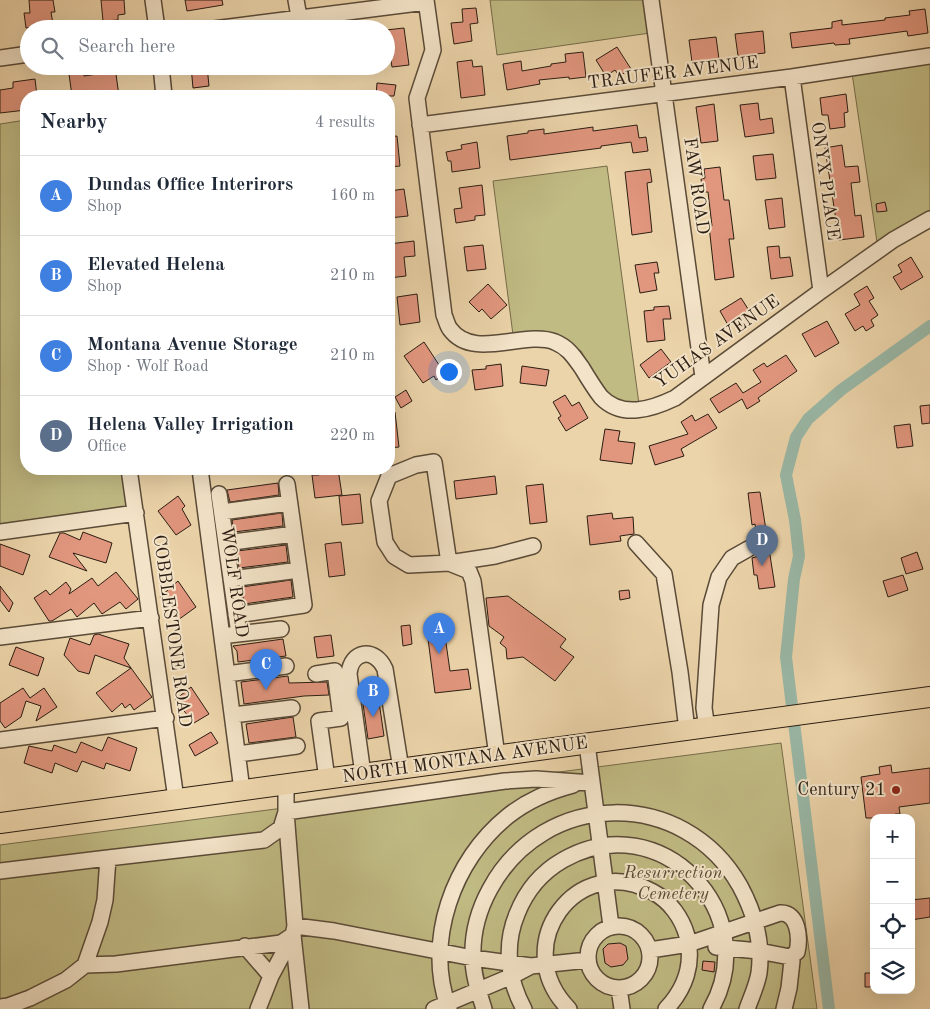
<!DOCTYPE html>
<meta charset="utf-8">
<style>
:root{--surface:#fff;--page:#f6f6f7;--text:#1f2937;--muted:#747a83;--line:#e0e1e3;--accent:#1a73e8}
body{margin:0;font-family:"Old Standard TT",serif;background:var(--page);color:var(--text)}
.controls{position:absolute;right:15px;bottom:15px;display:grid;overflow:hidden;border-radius:10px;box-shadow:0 5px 20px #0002}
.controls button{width:45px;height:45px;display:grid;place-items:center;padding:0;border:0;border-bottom:1px solid var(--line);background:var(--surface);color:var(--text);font:25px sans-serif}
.you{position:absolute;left:448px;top:371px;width:18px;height:18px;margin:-12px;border:4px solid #fff;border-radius:50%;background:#1a73e8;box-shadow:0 0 0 8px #1a73e833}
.badge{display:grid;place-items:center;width:32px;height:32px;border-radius:50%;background:var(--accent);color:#fff;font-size:16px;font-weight:700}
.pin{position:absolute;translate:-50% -41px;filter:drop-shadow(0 1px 2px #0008)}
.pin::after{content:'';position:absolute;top:26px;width:18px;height:15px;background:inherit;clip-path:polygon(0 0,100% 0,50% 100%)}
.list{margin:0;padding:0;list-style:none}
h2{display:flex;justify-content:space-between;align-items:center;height:65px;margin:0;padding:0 20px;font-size:21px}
h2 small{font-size:16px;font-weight:400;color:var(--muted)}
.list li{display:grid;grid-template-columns:32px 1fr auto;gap:15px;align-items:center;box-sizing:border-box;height:80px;padding:0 20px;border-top:1px solid var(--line)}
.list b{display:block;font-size:19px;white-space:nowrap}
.list p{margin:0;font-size:16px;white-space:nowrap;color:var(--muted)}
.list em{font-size:16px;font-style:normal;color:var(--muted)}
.icon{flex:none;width:28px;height:28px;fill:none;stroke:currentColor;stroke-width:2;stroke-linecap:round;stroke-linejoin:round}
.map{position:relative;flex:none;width:930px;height:1009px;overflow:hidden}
.search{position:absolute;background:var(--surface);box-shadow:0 5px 20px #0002;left:20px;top:20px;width:375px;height:55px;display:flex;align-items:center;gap:12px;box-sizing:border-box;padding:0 18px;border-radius:28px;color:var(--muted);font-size:19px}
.panel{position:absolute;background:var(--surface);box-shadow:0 5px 20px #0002;left:20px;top:90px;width:375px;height:385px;border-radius:20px}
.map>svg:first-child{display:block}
</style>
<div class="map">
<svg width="930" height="1009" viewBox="0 0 930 1009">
<rect width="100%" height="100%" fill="#ecd4aa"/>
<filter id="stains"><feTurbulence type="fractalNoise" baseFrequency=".004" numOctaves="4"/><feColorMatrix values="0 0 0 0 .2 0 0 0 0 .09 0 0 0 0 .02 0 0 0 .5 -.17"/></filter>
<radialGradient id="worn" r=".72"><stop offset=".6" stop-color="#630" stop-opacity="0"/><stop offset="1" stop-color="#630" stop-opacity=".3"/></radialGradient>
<path fill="#c0ba83" stroke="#756c4a" d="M490,0H646L650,33L497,55Z
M930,62V212L914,219L877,242L852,73Z
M26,120V469H127L128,506L0,524V124Z
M607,166L639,404H626L612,398L602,386L581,351L555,334L540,331L513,335L493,181Z
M781,743L817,1009H0V845Z"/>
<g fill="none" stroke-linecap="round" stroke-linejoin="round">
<path stroke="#99b8a7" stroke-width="12" d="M829,1009L786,657L794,579L799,556L795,520L786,475L796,437L808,419L841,390L930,326"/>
</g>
<path fill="#e1967e" stroke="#2a1d12" d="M29,0H53L55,12H51L53,24L26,28L24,13H30Z
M101,0H124L125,14L118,15V20L103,21Z
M185,0H222L223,5L187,11Z
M476,8L478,23L470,24L472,41L454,44L451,23L463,22L462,9Z
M925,9L928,33L908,36L907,31L849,39L850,44L835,45L834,43L792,48L790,33L832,28V22L842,20V25L885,20V18L910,15L909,11Z
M404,28L409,65L392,67L390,55L386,56V30Z
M763,31L765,53L738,56L735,34Z
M716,37L719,59L692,62L689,40Z
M617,47L631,69L619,76L615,70L606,76L596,60Z
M583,52L586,77L569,79V77L539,80L540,84L507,90L503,64L521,61L522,71L551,66V64L566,62L565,54Z
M472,60L473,67L482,66L485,95L461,98L457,62Z
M191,66H207L209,86L193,88Z
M115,67L119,96H72L69,74L83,72L84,76L104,73L103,69Z
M35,79L37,96H26V110L0,113V90L13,88V82Z
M377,83L396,85L394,96H376Z
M846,94L848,112L844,113L845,127L830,129L828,115H822L820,98Z
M758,103L760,120L772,118L774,133L745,137L740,105Z
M714,104L718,141L701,143L696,107Z
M637,125L639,138L646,137L648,151L633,153L631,142L601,146V148L510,160L507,136L528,133V131L544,129V134L593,127V131Z
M397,136L400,166L389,167V137Z
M477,142L480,168L452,172L451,161H448L446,152L462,149L461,145Z
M842,145L845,167L858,166L860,182L851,183L855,216L861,215L864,237L839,240L825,148Z
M773,154L776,178L756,180L753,156Z
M720,167L724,200H729L734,239H729L734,277L715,280L709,226H712L708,192H703L701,179L705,178L704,169Z
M650,169L652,182L647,183L652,232L632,235L625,172Z
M482,185L485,215L475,216V220L456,223L454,209L462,208L459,188Z
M404,189L408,216L389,218V191Z
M782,198L785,227L769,229L765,200Z
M885,202L887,211L877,212L876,204Z
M414,241L415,256L404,257L406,276L389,278V244Z
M483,245L486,269L467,271L464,247Z
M779,246L780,258L790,257L793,276L771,279L767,247Z
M911,257L923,277L901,290L893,277L902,272L898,265Z
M657,262L659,273H654L657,290L640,293L635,265Z
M488,284L507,305L491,319L482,309L479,312L469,302Z
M867,286L874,298L869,301L878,315L871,320L874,326L866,331L863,326L855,331L845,314L860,305L854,294Z
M417,294L420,322L400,325L397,297Z
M741,298L750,312L728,325L720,311Z
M669,306L671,319H663L665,340L647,342L644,311L654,310V307Z
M827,321L839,343L815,357L802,334Z
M424,342L445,374L436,380L434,376L423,383L404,356Z
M661,349L671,362L649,378L640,365Z
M786,355L797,371L758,398L760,401L747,409L742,399L719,413L710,399L736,383L743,393L761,382L753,370L764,363L767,367Z
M501,364L503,386L475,390L472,370L486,369V366Z
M522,366L549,370L546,386L520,383Z
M406,390L412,401L401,408L395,397Z
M565,395L572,406L579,402L588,418L566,431L558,418L561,416L553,402Z
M930,405V423L922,424L920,406Z
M389,412H395L399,447L389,448Z
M708,414L717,428L681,449L684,456L655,465L649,446L688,434L681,422L692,415L695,421Z
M910,424L913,446L897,448L894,426Z
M605,429L620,431L618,441L635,443L632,464L600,460Z
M318,469H338L342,495L315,498L312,475H319Z
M495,476L497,494L456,499L454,481Z
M278,483L279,495L230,502L227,490Z
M543,484L547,522L530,524L526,486Z
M760,492L775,587L759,589L757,575H754L752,558L759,556L755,524L752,525L748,493Z
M360,494L363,523L342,525L339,496Z
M178,496L185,506L182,509L191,525L176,535L158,511Z
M282,513L283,526L234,532L232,520Z
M612,513L613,519L633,517L634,534L620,536L621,541L590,545L587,516Z
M83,532L112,543L106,563L73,553L87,571L49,557L60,533H64L80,540Z
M341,542L345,575L329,577L325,544Z
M0,544L30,555L23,575L0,566Z
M286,545L288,562L239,568L237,551Z
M917,552L923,569L906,574L901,558Z
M116,572L138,599L126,609L120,602L102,614L94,603L77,617L71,609L52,621H49L34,598L46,590L50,595L66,582L71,589L69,594L92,578L98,586Z
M903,575L908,590L888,597L883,581Z
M291,580L293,597L244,604L242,587Z
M178,581L196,607L178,620L160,597Z
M0,586L13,603L9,612L0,600Z
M629,590L630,598L620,600L619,591Z
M508,596L566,639L560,647L574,657L555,681L523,657L507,659L506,648L500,643L504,637L489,626L486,598Z
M410,625L412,644L403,646L401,626Z
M98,634L129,644L124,658L131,668L95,655L89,674L78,671L64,655L70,638L90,645L94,635Z
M331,635L334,656L317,658L314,637Z
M445,636L450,671L468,669L471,689L435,693L428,639Z
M283,639L286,656L238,662L237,651L233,646Z
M16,647L44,658L38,676L9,665Z
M131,668L152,697L134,710L130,704L125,708L122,703L112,712L96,693Z
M288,676L289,683L327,682L329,695L304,696L244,704L241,682Z
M191,687L209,714L194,723L175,700Z
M23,688L30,698L44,688L57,707L36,721L41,706L26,701L21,717L5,728L0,721V703Z
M378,695L384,736L368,739L362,697Z
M293,717L296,737L249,743L246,724Z
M211,732L218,743L195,756L189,745Z
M108,737L137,748L130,771L106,763L104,769L82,761L77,772L55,763L52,773L24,763L29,746L52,751L54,745L76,753L81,742L102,751Z
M891,765L892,773L930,768V803L899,807L900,814H895V818H866L861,777L880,774L879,767Z
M930,898V917L911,920V900Z
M620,943L626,946L628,959L623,965L611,967L605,963L603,949L608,944Z
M703,961L715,962L714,972L702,970Z
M865,973H874V987H865Z"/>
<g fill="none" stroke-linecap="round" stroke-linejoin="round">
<g stroke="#5a4b38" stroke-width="18">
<path id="minor" d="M153,0L157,29
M296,0L299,17
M426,0L433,50L417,98L444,315C446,319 447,325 450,329C473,361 524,330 555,342C569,348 574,357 582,368C588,378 594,388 601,397C622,419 652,409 675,398L821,291L893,240L930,219
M651,0L703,377
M214,29L426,2
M0,58L29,54
M161,66L164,96
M792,77L821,291
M420,125L792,77L930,56
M129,469L176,799
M200,469L242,790
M219,494L239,634
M222,512L289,503
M0,532L136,513
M226,543L294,534
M636,543L664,574L680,672L687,730
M231,579L299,570
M236,615L304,605L287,484
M229,635L281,629
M0,637L151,618
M227,674L286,666
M316,674L335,671L341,718L319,721L327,779
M233,715L292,708
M707,728L704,708L711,605L719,577L732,558L748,549
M0,740L166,718
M587,744L611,926
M238,754L297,746
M497,756L473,581L469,571L449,563L409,565L394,556L385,542L379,501L389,476L416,465L434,462L449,563L495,556L533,546
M363,774L349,674C351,650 375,647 385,669L401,769
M0,871L108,858
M588 957a31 31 0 1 1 62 0a31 31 0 1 1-62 0Z
M295,926L334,931L473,958L531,966
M245,946L271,976
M716,947L759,951L790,957L792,961L789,988L784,1009
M650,950L689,944L780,913C799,912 800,939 797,952L790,957
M85,965L100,922L105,900L108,858L264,840L281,828L286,812L505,781L536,779L592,783
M619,988L622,1009
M0,1007L8,1006L30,998L66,980L85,965L116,964L281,943L293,935L301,1009
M258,1009L271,976L293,935L295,926L286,812V785
M434,1009L512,976L531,966L588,960
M449,1009C424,941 453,860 508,816C527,801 550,791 573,785
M484,1009C479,993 473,975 473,958C472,934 479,909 490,889C544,789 684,787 740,886C754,912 763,943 759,973C757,985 751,998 747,1009
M524,1009C508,980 504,945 517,914C526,891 542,872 563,860C660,804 765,913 711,1009
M569,1009C507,946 577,850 653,892C670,901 682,918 687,936C694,964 685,989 666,1009"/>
</g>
<g stroke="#2a1d12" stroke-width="22">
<path id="major" d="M0,823L930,697"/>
</g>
<use href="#minor" stroke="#f3e3c8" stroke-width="15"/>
<use href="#major" stroke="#ecd4aa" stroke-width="20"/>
</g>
<circle fill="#8f2418" stroke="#f3e3c8" stroke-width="2" cx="896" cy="790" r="5"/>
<g text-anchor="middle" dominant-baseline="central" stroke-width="4" stroke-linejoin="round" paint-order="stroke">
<g font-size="18" fill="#2a1d12" stroke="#f3e3c8">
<text transform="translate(673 73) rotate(-7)">TRAUFER AVENUE</text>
<text transform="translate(825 181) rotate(82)">ONYX PLACE</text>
<text transform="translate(696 186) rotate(82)">FAW ROAD</text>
<text transform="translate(717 342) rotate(-35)">YUHAS AVENUE</text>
<text transform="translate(234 582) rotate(82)">WOLF ROAD</text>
<text transform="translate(172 631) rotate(82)">COBBLESTONE ROAD</text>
<text transform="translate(465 760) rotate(-8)">NORTH MONTANA AVENUE</text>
</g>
<g font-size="18" fill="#2a1d12" stroke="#f3e3c8" text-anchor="end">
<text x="886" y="790">Century 21</text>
</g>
<g font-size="18" font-style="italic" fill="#574c34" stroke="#f3e3c8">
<text x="673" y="873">Resurrection<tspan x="673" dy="21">Cemetery</tspan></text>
</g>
</g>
<rect width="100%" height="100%" filter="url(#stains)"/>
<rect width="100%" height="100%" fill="url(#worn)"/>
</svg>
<div class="controls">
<button>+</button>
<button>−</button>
<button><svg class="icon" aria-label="locate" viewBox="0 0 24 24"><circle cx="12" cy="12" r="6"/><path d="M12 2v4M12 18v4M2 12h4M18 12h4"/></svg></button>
<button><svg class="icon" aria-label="layers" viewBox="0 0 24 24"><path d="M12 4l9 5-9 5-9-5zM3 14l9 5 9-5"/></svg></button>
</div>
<div class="you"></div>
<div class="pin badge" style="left:439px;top:654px;background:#3f7fe0">A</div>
<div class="pin badge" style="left:373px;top:717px;background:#3f7fe0">B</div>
<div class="pin badge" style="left:266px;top:690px;background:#3f7fe0">C</div>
<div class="pin badge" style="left:762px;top:566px;background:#5c6f8a">D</div>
<div class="search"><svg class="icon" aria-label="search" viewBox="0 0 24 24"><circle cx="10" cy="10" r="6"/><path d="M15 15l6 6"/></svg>Search here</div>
<section class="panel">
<h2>Nearby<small>4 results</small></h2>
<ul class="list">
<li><span class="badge" style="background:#3f7fe0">A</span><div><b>Dundas Office Interirors</b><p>Shop</p></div><em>160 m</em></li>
<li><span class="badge" style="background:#3f7fe0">B</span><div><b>Elevated Helena</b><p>Shop</p></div><em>210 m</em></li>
<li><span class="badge" style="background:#3f7fe0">C</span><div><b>Montana Avenue Storage</b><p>Shop · Wolf Road</p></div><em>210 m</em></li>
<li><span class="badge" style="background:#5c6f8a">D</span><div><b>Helena Valley Irrigation</b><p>Office</p></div><em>220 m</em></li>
</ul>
</section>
</div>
